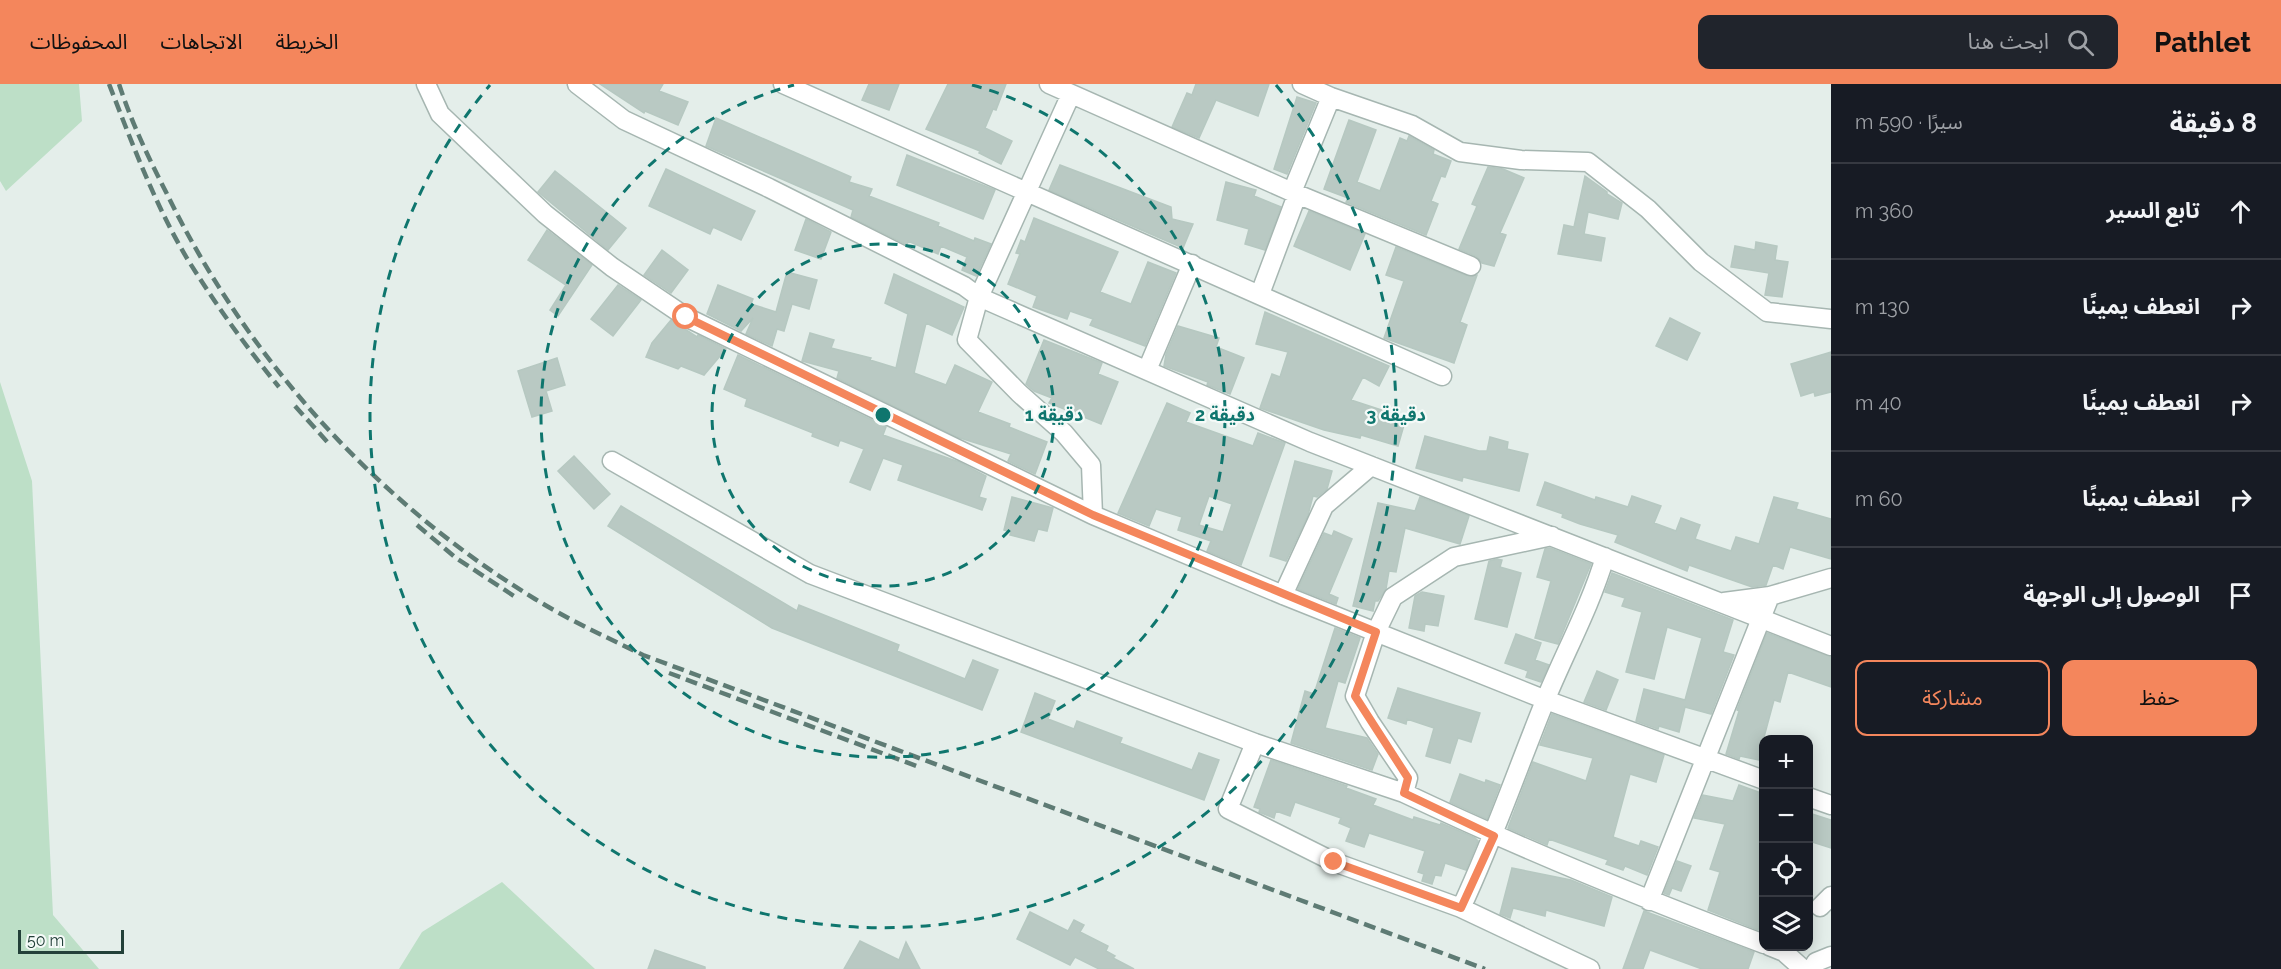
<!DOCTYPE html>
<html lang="ar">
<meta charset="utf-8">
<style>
:root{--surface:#171b24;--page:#20242c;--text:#f1f3f6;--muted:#9ea1a6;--line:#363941;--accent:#f4865c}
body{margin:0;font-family:Raleway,"Noto Sans Arabic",sans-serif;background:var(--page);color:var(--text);direction:rtl}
.controls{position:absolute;right:18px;bottom:18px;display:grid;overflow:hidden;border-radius:12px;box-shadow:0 3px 15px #0003}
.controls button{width:54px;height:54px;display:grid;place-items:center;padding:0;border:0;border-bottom:2px solid var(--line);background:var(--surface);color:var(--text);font:30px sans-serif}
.scale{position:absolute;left:18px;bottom:15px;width:106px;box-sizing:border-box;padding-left:6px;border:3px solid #234039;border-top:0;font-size:16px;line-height:21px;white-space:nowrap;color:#234039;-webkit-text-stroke:4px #f5faf8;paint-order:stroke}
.stop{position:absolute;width:18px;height:18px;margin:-14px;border:4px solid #f4865c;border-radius:50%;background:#fff}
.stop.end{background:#f4865c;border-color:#fff;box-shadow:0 2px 6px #0008}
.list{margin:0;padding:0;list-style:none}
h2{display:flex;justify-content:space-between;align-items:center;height:78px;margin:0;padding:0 24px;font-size:26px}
h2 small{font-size:20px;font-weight:400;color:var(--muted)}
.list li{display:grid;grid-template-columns:39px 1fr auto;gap:18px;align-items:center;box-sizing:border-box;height:96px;padding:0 24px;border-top:2px solid var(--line)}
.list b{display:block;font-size:22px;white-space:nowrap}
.list em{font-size:20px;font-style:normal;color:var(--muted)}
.actions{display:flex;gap:12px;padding:18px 24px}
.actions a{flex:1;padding:14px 0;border:2px solid var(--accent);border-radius:12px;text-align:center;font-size:21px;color:var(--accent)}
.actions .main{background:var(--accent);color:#111}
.icon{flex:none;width:33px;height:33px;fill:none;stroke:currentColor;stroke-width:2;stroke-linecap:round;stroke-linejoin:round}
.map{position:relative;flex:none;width:1831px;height:885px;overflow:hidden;direction:ltr}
header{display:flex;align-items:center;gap:36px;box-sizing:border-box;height:84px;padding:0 30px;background:var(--accent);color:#111}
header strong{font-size:28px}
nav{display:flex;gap:33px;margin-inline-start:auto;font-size:21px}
.search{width:420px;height:54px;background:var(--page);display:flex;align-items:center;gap:15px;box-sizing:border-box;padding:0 21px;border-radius:12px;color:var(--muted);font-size:22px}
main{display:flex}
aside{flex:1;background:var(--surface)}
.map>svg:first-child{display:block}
</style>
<header>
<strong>Pathlet</strong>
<div class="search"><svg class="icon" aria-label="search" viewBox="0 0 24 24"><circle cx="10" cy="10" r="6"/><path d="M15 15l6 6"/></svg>ابحث هنا</div>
<nav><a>الخريطة</a><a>الاتجاهات</a><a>المحفوظات</a></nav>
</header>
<main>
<aside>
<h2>8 دقيقة<small>سيرًا · 590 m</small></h2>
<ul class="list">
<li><svg class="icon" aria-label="ahead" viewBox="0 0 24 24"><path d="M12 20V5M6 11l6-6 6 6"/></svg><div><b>تابع السير</b></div><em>360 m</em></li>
<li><svg class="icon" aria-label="right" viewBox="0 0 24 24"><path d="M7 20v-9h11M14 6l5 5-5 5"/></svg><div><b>انعطف يمينًا</b></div><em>130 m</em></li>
<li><svg class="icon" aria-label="right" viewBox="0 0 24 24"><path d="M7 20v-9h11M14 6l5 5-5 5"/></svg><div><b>انعطف يمينًا</b></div><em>40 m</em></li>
<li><svg class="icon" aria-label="right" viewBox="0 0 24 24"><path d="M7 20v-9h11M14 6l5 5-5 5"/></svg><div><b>انعطف يمينًا</b></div><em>60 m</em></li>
<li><svg class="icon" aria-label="arrive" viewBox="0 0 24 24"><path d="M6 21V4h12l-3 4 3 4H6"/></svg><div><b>الوصول إلى الوجهة</b></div></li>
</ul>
<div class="actions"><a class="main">حفظ</a><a>مشاركة</a></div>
</aside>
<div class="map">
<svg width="1831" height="885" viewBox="0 0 1831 885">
<rect width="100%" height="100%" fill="#e4eeea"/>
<path fill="#bddfc7" d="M0,0H79L82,37L6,107L0,97Z
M0,298L32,397L53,831L99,885H0Z
M502,798L595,885H399L422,848Z"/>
<path fill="#b9c9c3" stroke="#b6c8c1" stroke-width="1.5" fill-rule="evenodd" d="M600,0H663L659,7L688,18L678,41L645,27L644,29Z
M869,0H899L889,26L862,16Z
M948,0H1006L996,26L993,25L985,44L1012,57L1001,80L979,69L980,67L926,45Z
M1196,0H1269L1258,32L1216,16L1199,54L1172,43L1187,9L1192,11Z
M1297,13L1316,19L1287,90L1274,85Z
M716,34L851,93L849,98L872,105L869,112L939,139L938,142L974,157L975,154L991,160L976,192L962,186L967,173L941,162L938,170L908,157L907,161L851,133L853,126L706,62Z
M1349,36L1376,46L1357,98L1380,107L1400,54L1407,57L1409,52L1434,66L1433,70L1451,77L1445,93L1441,92L1431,117L1438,120L1426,151L1346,118L1348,114L1324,105Z
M907,71L995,106L983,135L897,101Z
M1060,81L1171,123L1172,135L1193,140L1183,164L1049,106Z
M1488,83L1503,85L1524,94L1500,149L1506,151L1494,182L1482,179L1476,172L1459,165L1477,122L1472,120Z
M666,85L755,127L741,156L713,143L710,150L649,122Z
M555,87L626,144L608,166L538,108Z
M1585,92L1607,108V110L1622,119L1618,135L1588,128L1584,150L1605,154L1601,177L1558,170L1564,141L1574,143Z
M1226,98L1256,106L1254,112L1281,123L1265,166L1245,160L1249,145L1217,136Z
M1309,127L1365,150L1350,186L1294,162Z
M1034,134L1118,168L1100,208L1131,220L1148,178L1176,189L1145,262L1090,241L1093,235L1070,227L1067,235L1033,223L1037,212L1008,200L1020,170L1016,169L1021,156L1025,158Z
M806,135L831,148L821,175L795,166Z
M547,146L592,181L558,232L550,226L566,201L528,176Z
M1756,158L1777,162L1775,176L1788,178L1782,213L1765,211L1769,189L1731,183L1735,162L1755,166Z
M1396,163L1467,192L1477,191L1460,238L1467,241L1454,279L1384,254L1404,197L1386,191Z
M662,166L688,186L671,209L644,191Z
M787,188L817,196L809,225L792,220L784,247L777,245L772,262L746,250L753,234L741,247L707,230L718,201L753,215L751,220L776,228Z
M894,190L964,223L952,251L926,239L914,289L946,301L955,281L992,298L978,328L1010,340L1009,343L1047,358L1035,390L1008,377L1011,370L957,353L837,294L839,287L802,277L810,249L834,256L831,264L871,274L870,276L896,284L908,230L885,219Z
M618,201L641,216L613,252L591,235Z
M1265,228L1389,282L1379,302L1363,293L1351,316L1406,334L1398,362L1361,351L1360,354L1324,346L1260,324L1272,290L1280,293L1288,268L1256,260Z
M1670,234L1700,249L1687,276L1656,262Z
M671,236L697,253L698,251L726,265L704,291L681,282L678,285L646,273L652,259Z
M1178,242L1219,254L1216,263L1244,274L1230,310L1207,301L1208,298L1164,282L1166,270Z
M1044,256L1102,279L1098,290L1118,298L1101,340L1049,319L1052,314L1034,307L1026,300Z
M1831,268V308L1815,312L1814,308L1801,312L1791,280Z
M738,271L886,343L883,351L959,378L986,392L979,413L986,415L982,426L898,396L903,381L883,374L870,406L850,398L864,365L840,356L838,362L812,352L813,349L745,322L747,315L724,305Z
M557,274L565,301L546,307L552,327L532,333L518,287Z
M1167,319L1190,329L1186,338L1253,362L1258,349L1285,359L1241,481L1207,467L1211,457L1178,446L1182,433L1156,425L1149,442L1118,429ZM1209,412L1232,420L1223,448L1199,441Z
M1425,352L1479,367H1487L1490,353L1508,358L1507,365L1528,370L1519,407L1463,393L1462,397L1416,384Z
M574,372L610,410L594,425L558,387Z
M1295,377L1332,387L1327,405L1317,413L1313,412L1308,431L1286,477L1270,472Z
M1545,398L1595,416L1596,413L1628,423L1632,412L1661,422L1654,439L1676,447L1681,434L1700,441L1695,455L1731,467L1736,453L1759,460L1774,413L1798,419L1796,425L1831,435V475L1790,463L1783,485L1773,481L1766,501L1752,503L1689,481L1687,487L1615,458L1618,451L1580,440L1562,433L1563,430L1537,421Z
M1012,413L1053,424L1047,447L1038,445L1034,457L1010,451L1011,448L1004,446Z
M1420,413L1469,432L1460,460L1405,444L1396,488L1389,487L1386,505L1378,517H1375L1373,527L1353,522L1378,419L1415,427Z
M621,422L797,527L799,521L899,561L897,567L965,595L973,576L998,586L982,626L772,544L608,442Z
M1334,447L1352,455L1329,510L1338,514L1336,520L1298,505L1324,449L1332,452Z
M1550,464L1591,480L1558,560L1535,554L1551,497L1537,493L1545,465Z
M1497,475L1502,476L1500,483L1521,489L1507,543L1475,535L1489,477Z
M1612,489L1733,536L1723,568L1734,571L1711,630L1685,623L1679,648L1659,642L1658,645L1636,637L1644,605L1685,616L1702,554L1667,543L1654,595L1626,588L1642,528L1622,522L1625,514L1605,508Z
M1422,508L1444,512L1438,542L1425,540L1424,547L1409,544L1415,512Z
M1335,544L1360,554L1345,599L1338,597L1325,644L1367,654L1378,670L1372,686L1291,659L1305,607L1314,610Z
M1767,549L1831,573V603L1788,588L1780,618L1774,616L1764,653V677L1740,672L1739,675L1726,670L1739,627L1737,626Z
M1516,550L1541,559L1535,576L1549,581L1541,598L1526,593L1528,587L1505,579Z
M1597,587L1618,596L1606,626L1584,618Z
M1398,604L1480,629L1471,658L1458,654L1450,679L1426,672L1434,644L1407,635L1406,640L1388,634Z
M1035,609L1055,617L1048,635L1074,645L1077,637L1122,654L1120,659L1192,686L1199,669L1219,676L1204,716L1021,648Z
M1552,630L1664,671L1656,698L1630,690L1613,753L1639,762L1641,757L1658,763L1647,791L1625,782L1623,786L1606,780L1608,776L1549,755L1547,761L1508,744L1533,678L1586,697L1593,674L1540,661Z
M1271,676L1347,702L1346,704L1376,715L1373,721L1413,736L1414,733L1440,741L1441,739L1475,754L1478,757L1466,786L1445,779L1441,792L1435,791L1432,800L1422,797L1424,790L1418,788L1425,767L1369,749L1364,763L1346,757L1351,744L1339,739L1341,734L1295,718L1290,732L1276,727L1274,734L1259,728L1260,725L1254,723Z
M1460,690L1485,699L1486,696L1500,701L1487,735L1450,718Z
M1739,701L1764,710V828L1758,846L1708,826L1720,788L1710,785L1725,740L1694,734L1703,711L1733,717Z
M1812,730L1831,736V764L1809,757Z
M1677,777L1691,782L1681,807L1672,804L1669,811L1664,809Z
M1512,784L1571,796L1612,813L1604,842L1546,826L1545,832L1513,824L1510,834L1500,830Z
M1644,827L1754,868L1748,885H1702L1650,866L1643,885H1623Z
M1030,828L1068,847L1074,836L1084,841L1080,848L1108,862L1106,867L1115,872L1113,874L1134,885H1099L1075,873L1070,881L1017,855Z
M860,857L899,876L906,858L920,885H844Z
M655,866L705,883V885H648Z"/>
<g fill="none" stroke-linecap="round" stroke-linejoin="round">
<g stroke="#a6b6b1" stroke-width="21">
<path id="minor" d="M426,0L440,30L545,130L612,183L686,233L1093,431L1091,381L1064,349L1019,309L967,256L979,213L1071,10
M577,0L624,36L769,104L964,202L979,213L1310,358L1831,562
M783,0L1442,292
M1049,0L1292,108L1471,182
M1302,0L1331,13L1412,41L1460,68L1521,76L1588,78L1648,125L1701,178L1767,228L1831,235
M1292,108L1331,13
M1260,210L1297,111
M1147,286L1192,180
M612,377L810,490L1255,659L1404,709L1408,694L1370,638L1355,612L1376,548L1393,513L1454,473L1552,452
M1093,431L1283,511L1546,616L1764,696
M1283,511L1324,422L1371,382
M1724,518L1770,512L1831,494
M1255,659L1228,725L1334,778L1461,824L1590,885
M1404,709C1522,765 1642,814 1764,860
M1808,713L1831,721
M1649,817L1770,512
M1820,823L1831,812
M1461,824C1493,756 1517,686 1545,617C1565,568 1590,523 1605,473
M1769,862L1784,868L1803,885
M1812,885L1816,878L1831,872"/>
</g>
<use href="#minor" stroke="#fff" stroke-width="18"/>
<path stroke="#5e7b74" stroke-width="4.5" stroke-dasharray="12 6" stroke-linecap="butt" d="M109,0C132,59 155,121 188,176C216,221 246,263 279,303
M119,0C131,37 148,73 166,108C247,275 375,417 535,515C569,536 606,553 643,571L1485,885
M295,322L331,362
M417,441L456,474L514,512
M669,589L919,683"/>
</g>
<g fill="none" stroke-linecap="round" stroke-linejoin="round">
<path stroke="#f4865c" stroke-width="8" d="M686,233L1093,431L1376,548L1355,612L1408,694L1404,709L1494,752L1461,824L1334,778"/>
</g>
<g fill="none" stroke="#0f766e" stroke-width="3" stroke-dasharray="10 8">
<circle cx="883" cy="331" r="171"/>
<path d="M972 1A342 342 0 1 1 794 1"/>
<path d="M1276 1A513 513 0 1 1 490 1"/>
</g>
<circle cx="883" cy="331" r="9" fill="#0f766e" stroke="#f5faf8" stroke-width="3"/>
<g font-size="18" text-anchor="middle" font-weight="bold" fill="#0f766e" stroke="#f5faf8" stroke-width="4.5" stroke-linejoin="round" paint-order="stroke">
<text x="1054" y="337">1 دقيقة</text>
<text x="1225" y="337">2 دقيقة</text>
<text x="1396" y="337">3 دقيقة</text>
</g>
</svg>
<div class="controls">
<button>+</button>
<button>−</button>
<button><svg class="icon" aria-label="locate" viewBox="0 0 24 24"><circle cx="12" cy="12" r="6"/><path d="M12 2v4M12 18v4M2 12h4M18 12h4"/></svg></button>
<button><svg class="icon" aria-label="layers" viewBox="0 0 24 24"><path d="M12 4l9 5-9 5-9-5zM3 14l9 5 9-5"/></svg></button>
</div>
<div class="scale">50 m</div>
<div class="stop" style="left:686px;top:233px"></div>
<div class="stop end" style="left:1334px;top:778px"></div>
</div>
</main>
